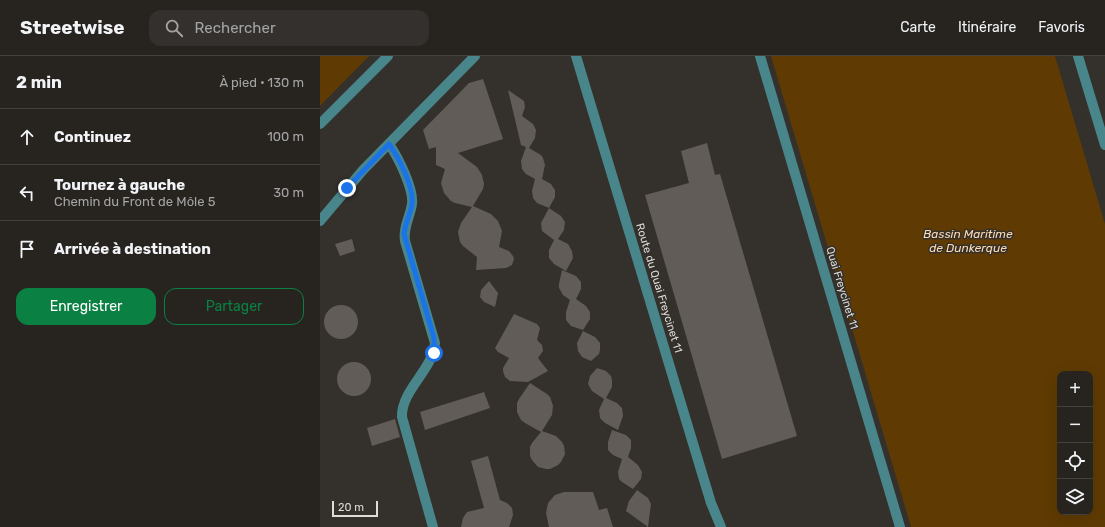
<!DOCTYPE html>
<html lang="fr">
<meta charset="utf-8">
<style>
:root{--surface:#272420;--page:#33302d;--text:#f1f3f6;--muted:#a4a4a5;--line:#43413e;--accent:#0b8043}
body{margin:0;font-family:Rubik,sans-serif;background:var(--page);color:var(--text)}
.controls{position:absolute;right:12px;bottom:12px;display:grid;overflow:hidden;border-radius:8px;box-shadow:0 4px 16px #0002}
.controls button{width:36px;height:36px;display:grid;place-items:center;padding:0;border:0;border-bottom:1px solid var(--line);background:var(--surface);color:var(--text);font:20px sans-serif}
.scale{position:absolute;left:12px;bottom:10px;width:46px;box-sizing:border-box;padding-left:4px;border:2px solid #dedcd9;border-top:0;font-size:11px;line-height:14px;white-space:nowrap;color:#dedcd9;-webkit-text-stroke:3px #34302b;paint-order:stroke}
.stop{position:absolute;width:12px;height:12px;margin:-9px;border:3px solid #1a73e8;border-radius:50%;background:#fff}
.stop.end{background:#1a73e8;border-color:#fff;box-shadow:0 1px 4px #0008}
.list{margin:0;padding:0;list-style:none}
h2{display:flex;justify-content:space-between;align-items:center;height:52px;margin:0;padding:0 16px;font-size:17px}
h2 small{font-size:13px;font-weight:400;color:var(--muted)}
.list li{display:grid;grid-template-columns:26px 1fr auto;gap:12px;align-items:center;box-sizing:border-box;height:56px;padding:0 16px;border-top:1px solid var(--line)}
.list b{display:block;font-size:15px;white-space:nowrap}
.list p{margin:0;font-size:13px;white-space:nowrap;color:var(--muted)}
.list em{font-size:13px;font-style:normal;color:var(--muted)}
.actions{display:flex;gap:8px;padding:12px 16px}
.actions a{flex:1;padding:9px 0;border:1px solid var(--accent);border-radius:12px;text-align:center;font-size:14px;color:var(--accent)}
.actions .main{background:var(--accent);color:#fff}
.icon{flex:none;width:22px;height:22px;fill:none;stroke:currentColor;stroke-width:2;stroke-linecap:round;stroke-linejoin:round}
.map{position:relative;flex:none;width:785px;height:471px;overflow:hidden}
header{display:flex;align-items:center;gap:24px;box-sizing:border-box;height:56px;padding:0 20px;background:var(--surface);border-bottom:1px solid var(--line)}
header strong{font-size:19px}
nav{display:flex;gap:22px;margin-inline-start:auto;font-size:14px}
.search{width:280px;height:36px;background:var(--page);display:flex;align-items:center;gap:10px;box-sizing:border-box;padding:0 14px;border-radius:12px;color:var(--muted);font-size:15px}
main{display:flex}
aside{flex:1;background:var(--surface)}
.map>svg:first-child{display:block}
</style>
<header>
<strong>Streetwise</strong>
<div class="search"><svg class="icon" aria-label="search" viewBox="0 0 24 24"><circle cx="10" cy="10" r="6"/><path d="M15 15l6 6"/></svg>Rechercher</div>
<nav><a>Carte</a><a>Itinéraire</a><a>Favoris</a></nav>
</header>
<main>
<aside>
<h2>2 min<small>À pied · 130 m</small></h2>
<ul class="list">
<li><svg class="icon" aria-label="ahead" viewBox="0 0 24 24"><path d="M12 20V5M6 11l6-6 6 6"/></svg><div><b>Continuez</b></div><em>100 m</em></li>
<li><svg class="icon" aria-label="left" viewBox="0 0 24 24"><path d="M17 20v-9H6M10 6l-5 5 5 5"/></svg><div><b>Tournez à gauche</b><p>Chemin du Front de Môle 5</p></div><em>30 m</em></li>
<li><svg class="icon" aria-label="arrive" viewBox="0 0 24 24"><path d="M6 21V4h12l-3 4 3 4H6"/></svg><div><b>Arrivée à destination</b></div></li>
</ul>
<div class="actions"><a class="main">Enregistrer</a><a>Partager</a></div>
</aside>
<div class="map">
<svg width="785" height="471" viewBox="0 0 785 471">
<rect width="100%" height="100%" fill="#34302b"/>
<path fill="#5f3b03" fill-rule="evenodd" d="M0,0H49L0,50Z
M451,0H735L785,168V471H591ZM740,318H770V456H740Z"/>
<path fill="#615c57" d="M163,23L183,83L138,97L157,111L162,119L164,128L163,133L153,150L171,158L178,165L182,175L179,191L189,195L193,200L194,203L192,209L186,212L156,214L157,201L143,190L140,186L138,176L141,167L152,151L135,147L131,145L124,137L121,127L125,113L116,109V91L109,93L103,74L149,27Z
M188,34L204,45L205,51L202,60L213,68L216,74L215,82L209,92L221,99L223,102L225,109L222,123L231,128L235,134V141L229,152L217,147L213,142L212,135L215,123L206,118L202,113L201,105L206,91L201,89Z
M387,87L395,119L400,118L477,380L402,403L325,139L369,127L361,95Z
M229,152L241,160L245,166L244,174L238,183L248,188L252,195L253,202L246,215L234,208L229,202V194L234,184L222,175L221,167Z
M32,183L35,195L20,200L15,188Z
M242,214L256,220L261,226V233L256,243L266,250L270,256V263L263,274L251,270L246,264V256L250,244L243,239L239,232V228Z
M169,225L178,237L175,251L164,246L160,241L161,234Z
M4 266a17 17 0 1 1 34 0a17 17 0 1 1-34 0Z
M194,258L217,268L220,272L217,284L222,289L223,295L218,302L228,315L208,326L190,325L185,321L183,315V312L189,302L178,296L175,292Z
M263,275L275,281L280,287V294L279,298L271,305L262,301L258,295L257,287Z
M17 323a17 17 0 1 1 34 0a17 17 0 1 1-34 0Z
M277,312L286,315L291,320L292,324V331L286,342L297,347L302,352L303,360L298,374L285,367L280,362L279,354L284,343L272,335L268,328L270,320Z
M210,327L227,338L230,341L233,350L232,359L222,375L236,380L242,386L244,390L245,398L241,406L238,409L230,413H226L218,411L212,404L210,400V391L212,387L221,376L205,367L201,364L197,356V347L199,343Z
M164,336L170,352L105,374L100,356Z
M75,363L80,381L52,390L47,372Z
M292,374L306,379L311,384V392L308,401L318,409L322,416L321,423L313,433L302,426L299,423L298,416L302,403L293,399L288,394V386Z
M168,400L180,444L187,447L192,452L193,459L189,471H141L143,462L147,456L164,452L151,405Z
M317,434L328,442L331,448L328,471L306,455L309,445Z
M244,436H273L279,454L287,452L293,471H229L226,457L228,447L235,439Z"/>
<g fill="none" stroke-linecap="round" stroke-linejoin="round">
<path stroke="#49868b" stroke-width="10" d="M256,0L391,447L401,471
M440,0L580,471
M758,0L785,89
M0,68L68,0
M69,88C78,101 94,133 92,148C90,161 83,171 85,185L115,287C113,314 81,334 82,361L113,471
M0,165L43,114L155,0"/>
</g>
<g fill="none" stroke-linecap="round" stroke-linejoin="round">
<path stroke="#1a73e8" stroke-width="5" d="M27,132L69,88C79,102 94,131 92,148C90,159 85,168 84,178L114,282V297"/>
</g>
<g text-anchor="middle" dominant-baseline="central" stroke-width="3" stroke-linejoin="round" paint-order="stroke">
<g font-size="11" fill="#dedcd9" stroke="#34302b">
<text transform="translate(339 232) rotate(73)">Route du Quai Freycinet 11</text>
<text transform="translate(522 232) rotate(73)">Quai Freycinet 11</text>
</g>
<g font-size="12" font-style="italic" fill="#ffdbb2" stroke="#34302b">
<text x="648" y="178">Bassin Maritime<tspan x="648" dy="14">de Dunkerque</tspan></text>
</g>
</g>
</svg>
<div class="controls">
<button>+</button>
<button>−</button>
<button><svg class="icon" aria-label="locate" viewBox="0 0 24 24"><circle cx="12" cy="12" r="6"/><path d="M12 2v4M12 18v4M2 12h4M18 12h4"/></svg></button>
<button><svg class="icon" aria-label="layers" viewBox="0 0 24 24"><path d="M12 4l9 5-9 5-9-5zM3 14l9 5 9-5"/></svg></button>
</div>
<div class="scale">20 m</div>
<div class="stop" style="left:114px;top:297px"></div>
<div class="stop end" style="left:27px;top:132px"></div>
</div>
</main>
